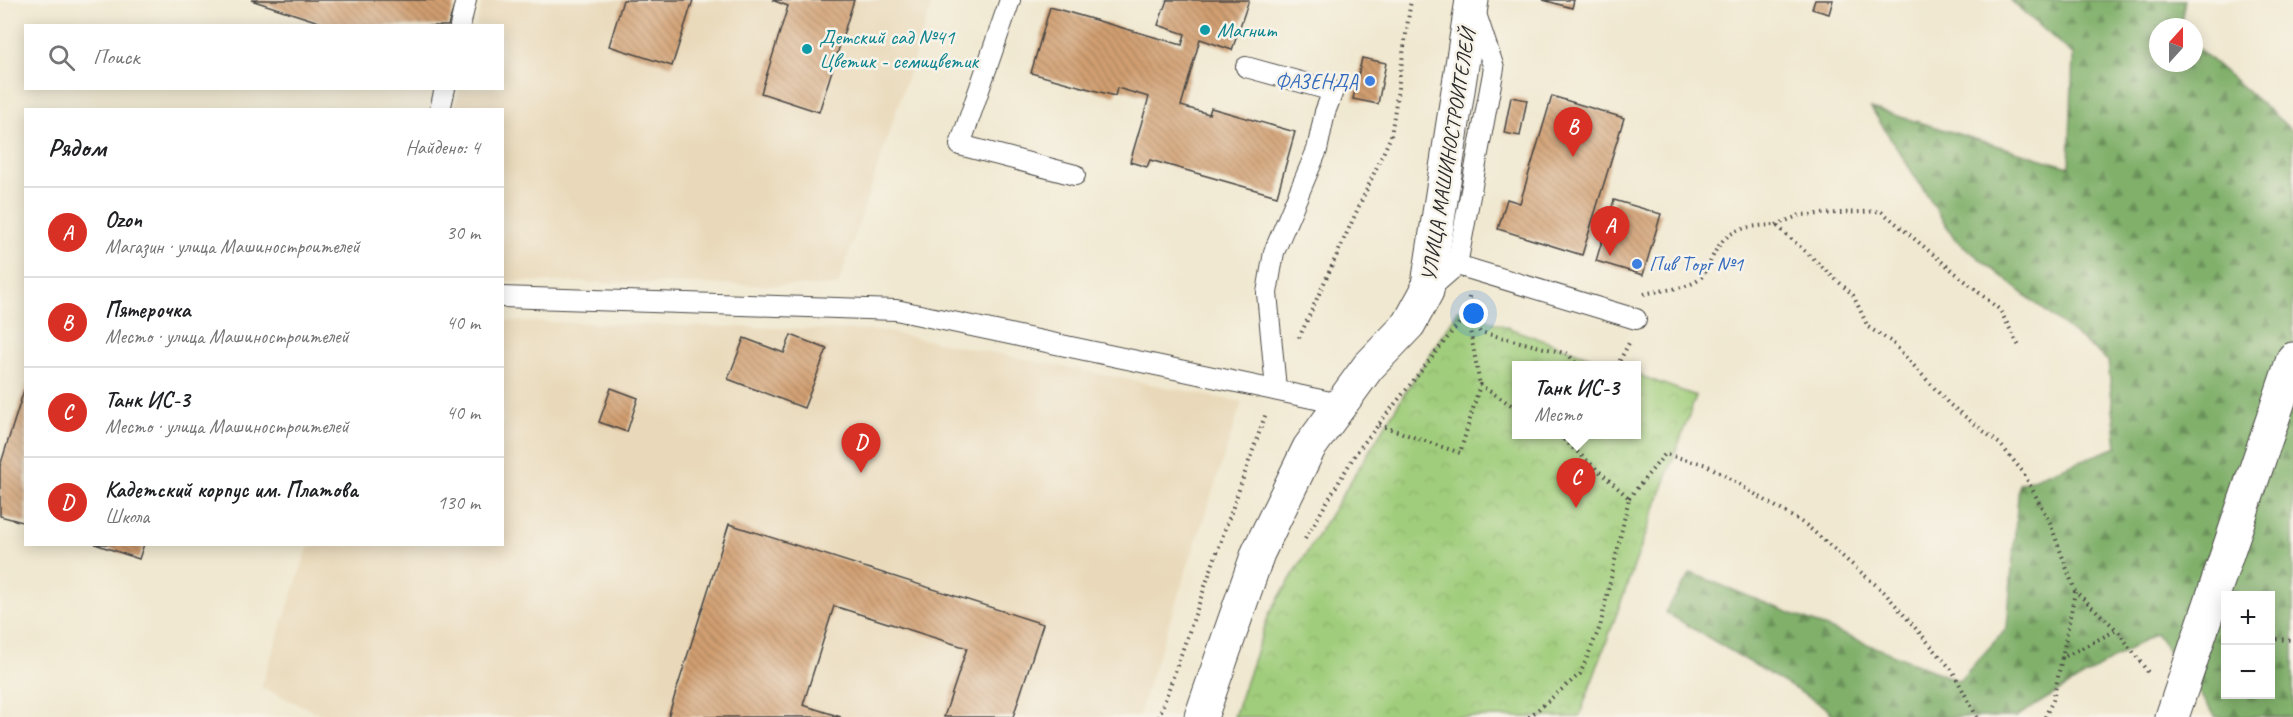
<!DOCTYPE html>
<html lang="ru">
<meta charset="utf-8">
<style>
:root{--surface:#fff;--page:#f2f2f2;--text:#202124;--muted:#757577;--line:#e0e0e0;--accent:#d93025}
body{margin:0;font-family:Caveat,sans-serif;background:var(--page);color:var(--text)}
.controls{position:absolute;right:18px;bottom:18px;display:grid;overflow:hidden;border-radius:0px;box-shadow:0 3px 15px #0003}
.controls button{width:54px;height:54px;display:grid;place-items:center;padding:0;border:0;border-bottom:2px solid var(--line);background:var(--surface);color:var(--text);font:30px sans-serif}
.compass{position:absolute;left:2149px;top:18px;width:54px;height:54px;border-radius:50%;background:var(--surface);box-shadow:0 3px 15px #0003;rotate:21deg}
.you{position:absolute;left:1474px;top:314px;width:21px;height:21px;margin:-15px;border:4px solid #fff;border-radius:50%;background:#1a73e8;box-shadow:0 0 0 9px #1a73e833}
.badge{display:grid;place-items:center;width:39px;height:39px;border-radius:50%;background:var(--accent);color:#fff;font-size:20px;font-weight:700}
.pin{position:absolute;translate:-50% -50px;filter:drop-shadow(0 2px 3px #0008)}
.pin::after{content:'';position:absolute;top:32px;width:21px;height:18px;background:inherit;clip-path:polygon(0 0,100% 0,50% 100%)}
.popup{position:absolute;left:1512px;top:361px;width:129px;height:78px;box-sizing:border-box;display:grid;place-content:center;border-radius:0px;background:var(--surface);filter:drop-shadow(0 2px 4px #0005);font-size:20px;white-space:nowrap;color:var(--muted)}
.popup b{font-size:22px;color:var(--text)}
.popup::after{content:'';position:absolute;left:50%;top:100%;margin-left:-12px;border:12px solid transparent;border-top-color:var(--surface)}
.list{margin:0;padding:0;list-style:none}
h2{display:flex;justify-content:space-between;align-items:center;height:78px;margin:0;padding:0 24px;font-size:26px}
h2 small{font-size:20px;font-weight:400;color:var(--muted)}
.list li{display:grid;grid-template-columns:39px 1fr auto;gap:18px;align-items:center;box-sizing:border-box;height:90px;padding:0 24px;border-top:2px solid var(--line)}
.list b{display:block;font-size:22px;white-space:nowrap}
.list p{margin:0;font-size:20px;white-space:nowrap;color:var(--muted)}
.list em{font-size:20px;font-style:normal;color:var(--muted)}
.icon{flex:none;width:33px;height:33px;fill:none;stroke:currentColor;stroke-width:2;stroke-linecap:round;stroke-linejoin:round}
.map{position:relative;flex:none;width:2293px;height:717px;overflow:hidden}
.search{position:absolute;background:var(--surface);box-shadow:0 3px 15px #0003;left:24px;top:24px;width:480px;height:66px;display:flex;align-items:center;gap:15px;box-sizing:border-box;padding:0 21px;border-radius:0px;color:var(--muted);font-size:22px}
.panel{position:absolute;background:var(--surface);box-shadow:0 3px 15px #0003;left:24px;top:108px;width:480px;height:438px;border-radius:0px}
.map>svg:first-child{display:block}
</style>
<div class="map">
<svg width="2293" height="717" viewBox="0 0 2293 717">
<defs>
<pattern id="forest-firs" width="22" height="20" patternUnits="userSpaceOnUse" patternTransform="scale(1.5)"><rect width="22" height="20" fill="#80b06b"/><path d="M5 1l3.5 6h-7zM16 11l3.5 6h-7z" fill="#698f58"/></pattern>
<pattern id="park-crowns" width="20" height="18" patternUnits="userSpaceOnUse" patternTransform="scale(1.5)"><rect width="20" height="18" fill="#a0cd7b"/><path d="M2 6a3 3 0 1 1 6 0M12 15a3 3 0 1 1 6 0" fill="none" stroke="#8ab06a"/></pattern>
<pattern id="building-back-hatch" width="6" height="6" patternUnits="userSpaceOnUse" patternTransform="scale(1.5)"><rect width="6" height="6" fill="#d19f71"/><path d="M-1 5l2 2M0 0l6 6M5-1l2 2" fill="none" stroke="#aa825d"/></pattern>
</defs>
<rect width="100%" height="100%" fill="#f7f3e8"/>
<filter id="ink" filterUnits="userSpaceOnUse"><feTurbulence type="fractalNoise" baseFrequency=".0167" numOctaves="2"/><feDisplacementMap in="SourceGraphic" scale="12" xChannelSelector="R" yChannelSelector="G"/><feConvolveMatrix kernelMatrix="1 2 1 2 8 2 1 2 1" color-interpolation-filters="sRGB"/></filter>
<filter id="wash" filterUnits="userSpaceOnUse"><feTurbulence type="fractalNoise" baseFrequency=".008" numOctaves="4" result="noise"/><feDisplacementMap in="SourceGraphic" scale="24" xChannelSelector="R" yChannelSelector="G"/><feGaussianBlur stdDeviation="1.35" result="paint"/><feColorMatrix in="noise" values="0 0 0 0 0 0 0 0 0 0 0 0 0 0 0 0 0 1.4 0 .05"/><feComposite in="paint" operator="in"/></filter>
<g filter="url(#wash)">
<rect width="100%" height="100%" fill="#f0e8d0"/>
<path fill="#e9d9ba" d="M483,0H933L838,286L503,281L502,110H454L460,89L502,88V26L476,25Z
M503,321L881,331L1242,402L1138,717H328L261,687L309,545L502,544Z"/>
<path fill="url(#forest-firs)" stroke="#566e4b" stroke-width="1.5" fill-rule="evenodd" d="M2010,0H2185L2180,27H2158V63H2194V45L2293,131V717H2216L2156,633L2016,717H1834L1827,708L1665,612L1691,573L1959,681L2007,628L2019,484L2117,447L2108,361L1955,239L1871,108L2069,167L2073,55ZM2226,596H2270V694H2226Z"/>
<path fill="url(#park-crowns)" stroke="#667c53" stroke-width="1.5" d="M1459,310L1612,365L1516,366V434H1636V374L1696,396L1579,717H1234L1269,614L1410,385Z"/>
<g id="blocks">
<path fill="url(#building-back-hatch)" d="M251,0H456L448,26H331Z
M623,0H693L672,66L609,46Z
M772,0H854L819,112L761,93L788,6Z
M1167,0H1249L1232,50L1200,39L1181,106L1209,114L1211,108L1295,132L1277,196L1150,160L1147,167L1130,162L1149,97L1117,88L1115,96L1031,73L1050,7L1182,45L1185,34L1158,25Z
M1543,0H1574L1572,8Z
M1815,0H1833L1829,14L1812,9Z
M1362,58L1386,63L1378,104L1353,99Z
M1552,96L1624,118L1582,255L1498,229L1507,199L1520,203Z
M1511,97L1527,100L1520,136L1504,133Z
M1614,200L1661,214L1643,275L1596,261Z
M791,335L827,349L804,408L728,379L744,338L784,353Z
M26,384V523L0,516V466Z
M611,388L638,398L627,432L599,422Z
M729,524L1043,624L1013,717H944L967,648L834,606L803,705L841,717H668Z
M95,544H144L139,559Z"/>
</g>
</g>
<g filter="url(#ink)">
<use href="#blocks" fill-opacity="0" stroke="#494744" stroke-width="1.5"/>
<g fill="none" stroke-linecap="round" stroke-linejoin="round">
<g stroke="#494744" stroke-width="22">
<path id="service" d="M1010,0L960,145L1075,175
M460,26L466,0
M1246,67L1333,91L1325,112L1317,150L1274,252L1267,293L1276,389
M440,110L445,88
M1457,265L1636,319
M1427,291L1457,265L1494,68L1475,11
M502,297L896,310L1340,404"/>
</g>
<g stroke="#494744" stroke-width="35">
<path id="minor" d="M1201,717L1258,553L1309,448L1368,367L1409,324L1427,291L1472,0
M2172,717L2293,359"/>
</g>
<path stroke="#494744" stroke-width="4" stroke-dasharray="1.5 4.5" stroke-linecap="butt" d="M1776,225L1800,215L1881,211L2000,310L2020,348
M1644,294C1659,290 1681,290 1695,282C1704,277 1707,270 1711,260C1725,228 1744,226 1776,225L1853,295L1868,327L1892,342L1949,404L2000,444L2023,472L2050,523L2075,591L2117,630
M1469,297L1467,313L1480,385
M1299,338L1391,136L1411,0
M1617,366L1629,343
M1379,425L1460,453L1480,385L1516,408
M1557,434L1562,438L1565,434
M1629,498L1665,454L1707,465L1806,525L1884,592L1952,670L1977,717
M1305,539L1356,453L1467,313L1480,332L1568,354L1578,366
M2270,639L2293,640
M2062,658L2075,592
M1159,717L1266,413
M1529,717L1580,674L1600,627L1629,498L1562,438
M2045,717L2053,700L2062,658L2117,630L2150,675"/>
<use href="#service" stroke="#fff" stroke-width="20"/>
<use href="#minor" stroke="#fff" stroke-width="33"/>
</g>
</g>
<g fill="#0f9aa8" stroke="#f7f3e8" stroke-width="2">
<circle cx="1205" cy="30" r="6"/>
<circle cx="807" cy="49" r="6"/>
</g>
<g fill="#3f7fe0" stroke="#f7f3e8" stroke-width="2">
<circle cx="1370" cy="81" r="6"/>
<circle cx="1637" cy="264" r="6"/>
</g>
<g text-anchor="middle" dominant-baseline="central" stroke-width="5" stroke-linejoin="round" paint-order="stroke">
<g font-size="21" fill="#0d838f" stroke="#f7f3e8" text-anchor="start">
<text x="1217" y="30">Магнит</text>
<text x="819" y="37">Детский сад №41<tspan x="819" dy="24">Цветик - семицветик</tspan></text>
</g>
<g font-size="21" fill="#366cbe" stroke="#f7f3e8" text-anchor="end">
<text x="1358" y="81">ФАЗЕНДА</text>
<text x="1649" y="264" text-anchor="start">Пив Торг №1</text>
</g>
<g font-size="21" fill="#2b2b2b" stroke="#f7f3e8">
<text transform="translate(1448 155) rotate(-81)">УЛИЦА МАШИНОСТРОИТЕЛЕЙ</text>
</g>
</g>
</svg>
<div class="controls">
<button>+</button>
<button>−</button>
</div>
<svg class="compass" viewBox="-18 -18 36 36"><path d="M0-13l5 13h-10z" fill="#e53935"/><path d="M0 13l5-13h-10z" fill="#757577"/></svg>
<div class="you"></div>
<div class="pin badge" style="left:1610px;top:256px">A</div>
<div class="pin badge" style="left:1573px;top:157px">B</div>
<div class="pin badge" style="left:1576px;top:508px">C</div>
<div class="popup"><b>Танк ИС-3</b>Место</div>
<div class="pin badge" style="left:861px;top:473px">D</div>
<div class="search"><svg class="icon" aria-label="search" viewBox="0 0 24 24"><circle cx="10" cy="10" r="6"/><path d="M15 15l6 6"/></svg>Поиск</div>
<section class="panel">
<h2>Рядом<small>Найдено: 4</small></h2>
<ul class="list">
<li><span class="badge">A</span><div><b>Ozon</b><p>Магазин · улица Машиностроителей</p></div><em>30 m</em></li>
<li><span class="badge">B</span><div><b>Пятерочка</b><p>Место · улица Машиностроителей</p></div><em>40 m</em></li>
<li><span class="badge">C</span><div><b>Танк ИС-3</b><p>Место · улица Машиностроителей</p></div><em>40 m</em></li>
<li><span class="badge">D</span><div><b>Кадетский корпус им. Платова</b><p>Школа</p></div><em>130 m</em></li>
</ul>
</section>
</div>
